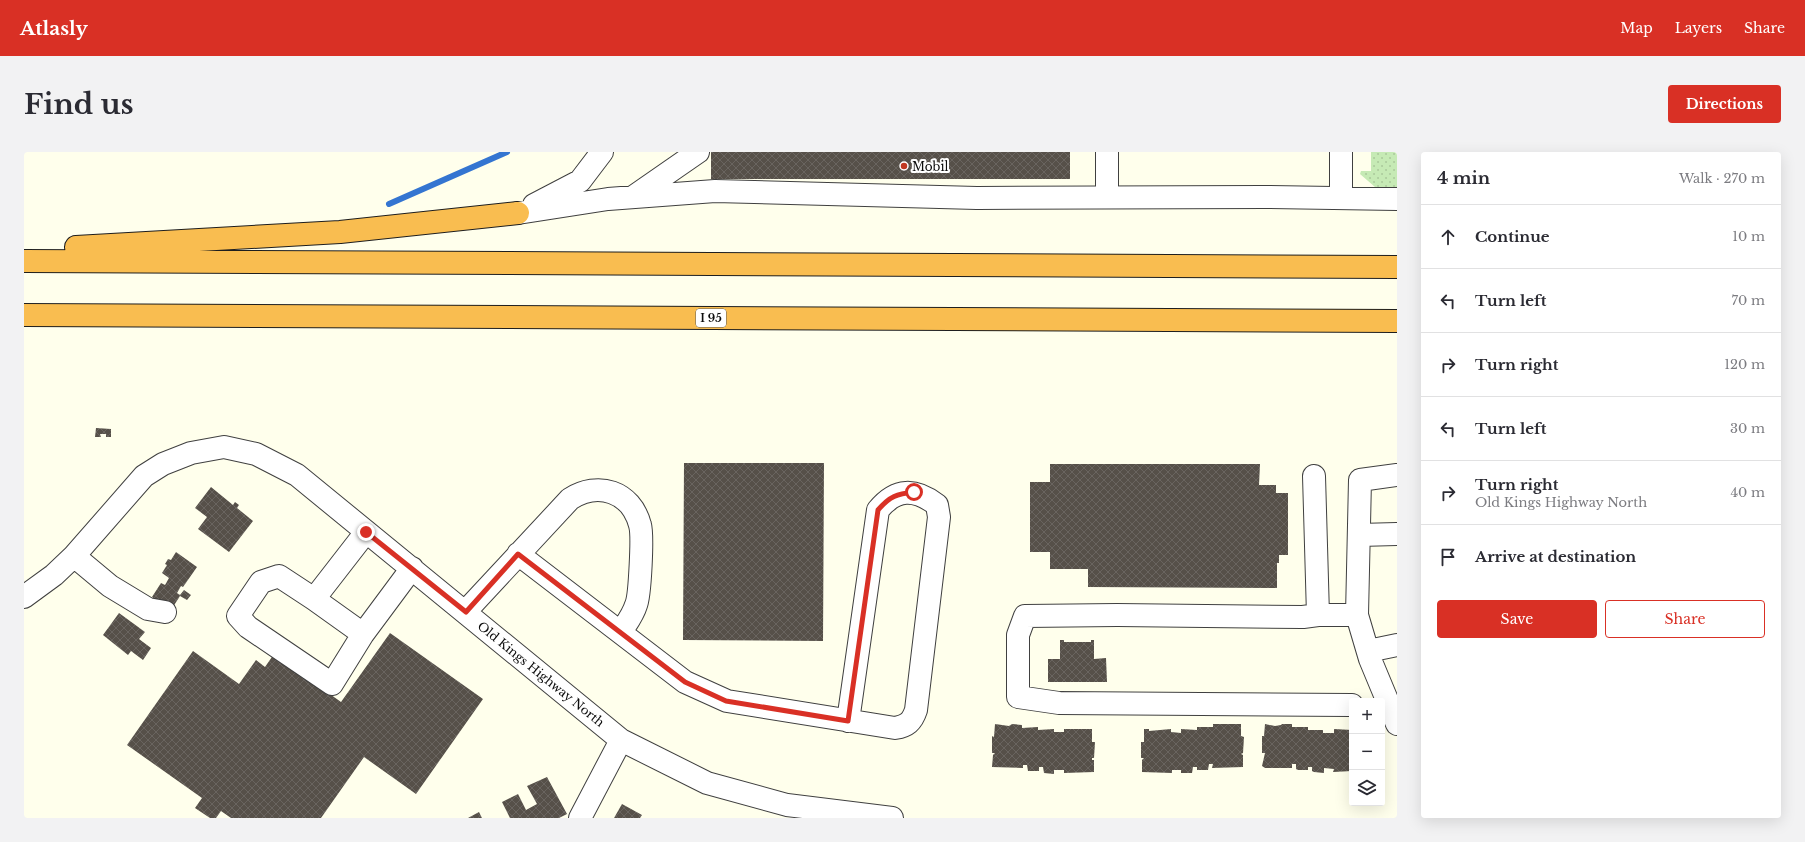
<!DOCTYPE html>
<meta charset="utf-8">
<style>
:root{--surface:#fff;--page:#f2f2f3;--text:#2b2b33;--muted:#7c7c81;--line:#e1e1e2;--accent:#d93025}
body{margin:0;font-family:"Libre Baskerville",serif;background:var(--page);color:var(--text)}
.controls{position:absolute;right:12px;bottom:12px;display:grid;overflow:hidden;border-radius:4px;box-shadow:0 4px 16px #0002}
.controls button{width:36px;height:36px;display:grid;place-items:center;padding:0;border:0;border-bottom:1px solid var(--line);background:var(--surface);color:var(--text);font:20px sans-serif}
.stop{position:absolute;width:12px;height:12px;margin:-9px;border:3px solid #d93025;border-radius:50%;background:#fff}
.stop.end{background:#d93025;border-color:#fff;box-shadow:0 1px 4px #0008}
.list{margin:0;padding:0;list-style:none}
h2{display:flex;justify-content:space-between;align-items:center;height:52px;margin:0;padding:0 16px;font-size:17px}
h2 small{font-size:13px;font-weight:400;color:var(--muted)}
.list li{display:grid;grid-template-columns:26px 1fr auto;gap:12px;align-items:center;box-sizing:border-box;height:64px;padding:0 16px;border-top:1px solid var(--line)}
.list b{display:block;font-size:15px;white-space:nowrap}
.list p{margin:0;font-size:13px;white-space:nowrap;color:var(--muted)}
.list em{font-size:13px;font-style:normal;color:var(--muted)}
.actions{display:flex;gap:8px;padding:12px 16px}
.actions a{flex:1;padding:9px 0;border:1px solid var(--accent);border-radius:4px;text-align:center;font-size:14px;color:var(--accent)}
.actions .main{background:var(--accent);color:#fff}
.icon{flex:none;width:22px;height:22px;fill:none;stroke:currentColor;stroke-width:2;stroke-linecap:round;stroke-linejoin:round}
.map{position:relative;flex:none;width:1373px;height:666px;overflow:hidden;border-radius:4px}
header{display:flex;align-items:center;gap:24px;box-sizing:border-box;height:56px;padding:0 20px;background:var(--accent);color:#fff}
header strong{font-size:19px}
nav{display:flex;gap:22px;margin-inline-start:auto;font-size:14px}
.intro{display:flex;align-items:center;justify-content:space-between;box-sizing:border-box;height:96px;padding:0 24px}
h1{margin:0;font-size:28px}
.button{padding:10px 18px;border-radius:4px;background:var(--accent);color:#fff;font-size:14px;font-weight:700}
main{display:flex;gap:24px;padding:0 24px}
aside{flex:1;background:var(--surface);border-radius:4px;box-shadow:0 4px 16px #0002}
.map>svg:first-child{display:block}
</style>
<header>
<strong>Atlasly</strong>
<nav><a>Map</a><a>Layers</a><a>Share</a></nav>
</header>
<div class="intro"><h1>Find us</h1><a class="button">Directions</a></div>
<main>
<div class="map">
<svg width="1373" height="666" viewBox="0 0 1373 666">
<defs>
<pattern id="grass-dots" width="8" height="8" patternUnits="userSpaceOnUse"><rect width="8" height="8" fill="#c6eab5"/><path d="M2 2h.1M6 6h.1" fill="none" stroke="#a9c89a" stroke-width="1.8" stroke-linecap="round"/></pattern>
<pattern id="building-cross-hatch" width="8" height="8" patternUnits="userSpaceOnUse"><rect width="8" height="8" fill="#565049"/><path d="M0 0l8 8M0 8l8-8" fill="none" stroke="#69645f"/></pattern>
</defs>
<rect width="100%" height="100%" fill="#ffffec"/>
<path fill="url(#grass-dots)" d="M1347,0H1373V36L1351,35L1336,22L1337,19H1347Z"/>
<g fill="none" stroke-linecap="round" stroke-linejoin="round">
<path stroke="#3475d1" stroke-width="6" d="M365,52L483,0"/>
</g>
<path fill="url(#building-cross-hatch)" d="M687,0H1046V27H687Z
M72,276L87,277V285H82V282H76L77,285H71Z
M660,311H800L799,489L659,488Z
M1026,312H1236L1235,333H1252V341H1264V403H1255V411H1253V436L1064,435V417H1026V400H1006V330H1026Z
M187,335L209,353L211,350L215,353L213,356L229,369L205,400L174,377L183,365L171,356Z
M152,400L173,415L159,435L157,434L153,441L156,443L160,438L167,443L163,448L156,444L147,458L128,445L137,431L141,433L145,426L138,421L143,413L141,412L144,407L147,408Z
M95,461L121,480L115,487L127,496L119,508L107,499L104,503L79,483Z
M366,481L459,547L392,642L340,605L297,666H207L197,659L192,666H186L171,656L178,646L103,593L169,499L215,532L232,508L241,515L250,502L317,550Z
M1036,488H1040V490H1067V488H1070V507L1082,506L1083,530H1024V507H1036Z
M971,572L985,574L988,572L998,573V576L1014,575V578L1030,577V580H1040V577H1068V590H1071L1070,606H1068V608H1070V620L1040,621V618H1030V622L1020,621L1019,615H1015V619H1004L1003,613H999V616L968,615L969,603L971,601H968V584L970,585Z
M1189,572H1217V584L1220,585L1219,601L1217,602L1219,603V615L1188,616L1189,612H1185L1184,618H1173V615H1169L1168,621H1157V618H1148V621L1118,620V608L1120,606H1117V590H1120V577H1125V579L1147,577V580L1157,581V577L1173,578V575H1189Z
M1241,572L1251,574L1257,573L1258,572H1268V575H1284V578H1299V581H1310V577L1328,578V619L1309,620L1310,617L1300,616V621L1290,620L1288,619V615H1284V618H1274L1272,617V612H1268V616H1241L1238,614L1241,601H1238V584H1240Z
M523,625L543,662L535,666H486L478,650L494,642L502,658L513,652L503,634Z
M598,652L618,663L616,666H590Z
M455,660L458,666H444Z"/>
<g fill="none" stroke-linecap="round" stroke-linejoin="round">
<g stroke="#404040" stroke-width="24">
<path id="minor" d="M609,45L674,0
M1083,45V0
M1317,46V0
M510,53L556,29L578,0
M494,61L584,47L691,39L953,46L1241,45L1373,47
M1373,323L1336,328L1333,463L1346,507L1373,572
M1290,324L1294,463
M342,380L290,447L339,482L388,416
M1335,383L1373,382
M494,402L661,530L703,549L871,576C883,574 888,570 892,558L915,365L913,353C891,336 872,336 854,358L824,569
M50,404L86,434L124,457L141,460
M0,445L30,423L50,404L120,324L139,312L167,301L200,295L232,302L273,323L597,588L683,631L763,653L868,666
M290,447L255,424L237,430L214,464L224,475L308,532L339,482
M441,460L546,347C574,329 607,339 616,373C619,383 616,444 612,453C609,463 602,472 597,480
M1344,499L1373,493
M1328,553L1035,551L994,545V483L1001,464L1093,463L1279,465L1294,463H1333
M556,666L597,588"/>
</g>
<g stroke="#1e1e1e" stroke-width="24">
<path id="highway" d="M52,95L316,80L494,61
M0,109L1373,115
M0,163L1373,169"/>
</g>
<use href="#minor" stroke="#fff" stroke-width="22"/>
<use href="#highway" stroke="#f9bd50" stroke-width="22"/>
</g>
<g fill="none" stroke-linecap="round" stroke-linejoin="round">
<path stroke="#d93025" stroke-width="5" d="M342,380L442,460L494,402L661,530L702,549L824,569L854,358C866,344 873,342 890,340"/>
</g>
<circle fill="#c13720" stroke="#fff" stroke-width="1.5" cx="880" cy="14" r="4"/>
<g text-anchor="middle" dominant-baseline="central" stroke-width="4" stroke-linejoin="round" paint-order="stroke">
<rect fill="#fff" stroke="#565656" stroke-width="1" x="672" y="157" width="30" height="18" rx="3"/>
<g font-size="11" font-weight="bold" fill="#0d0d0d">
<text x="687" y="166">I 95</text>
</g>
<g font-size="12" fill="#0d0d0d" stroke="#fff" text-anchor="start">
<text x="888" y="14">Mobil</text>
</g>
<g font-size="12" fill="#0d0d0d" stroke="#fff">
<text transform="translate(517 522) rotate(39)">Old Kings Highway North</text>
</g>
</g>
</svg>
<div class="controls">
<button>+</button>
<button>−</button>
<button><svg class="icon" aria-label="layers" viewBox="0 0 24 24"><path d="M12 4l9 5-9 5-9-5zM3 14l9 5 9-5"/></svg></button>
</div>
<div class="stop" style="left:890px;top:340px"></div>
<div class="stop end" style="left:342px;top:380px"></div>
</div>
<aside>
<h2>4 min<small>Walk · 270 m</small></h2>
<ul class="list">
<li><svg class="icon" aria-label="ahead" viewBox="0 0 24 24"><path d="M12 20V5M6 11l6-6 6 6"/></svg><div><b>Continue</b></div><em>10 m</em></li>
<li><svg class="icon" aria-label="left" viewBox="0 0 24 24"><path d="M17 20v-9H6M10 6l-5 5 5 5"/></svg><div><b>Turn left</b></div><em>70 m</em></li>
<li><svg class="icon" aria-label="right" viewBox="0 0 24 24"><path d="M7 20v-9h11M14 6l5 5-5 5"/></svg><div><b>Turn right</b></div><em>120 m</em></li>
<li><svg class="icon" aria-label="left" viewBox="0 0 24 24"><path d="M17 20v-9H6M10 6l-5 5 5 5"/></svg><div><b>Turn left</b></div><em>30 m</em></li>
<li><svg class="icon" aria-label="right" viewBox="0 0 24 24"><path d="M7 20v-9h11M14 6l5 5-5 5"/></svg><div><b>Turn right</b><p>Old Kings Highway North</p></div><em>40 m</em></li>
<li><svg class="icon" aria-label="arrive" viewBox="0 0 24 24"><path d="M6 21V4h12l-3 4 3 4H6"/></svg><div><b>Arrive at destination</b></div></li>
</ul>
<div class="actions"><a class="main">Save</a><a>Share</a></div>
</aside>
</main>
